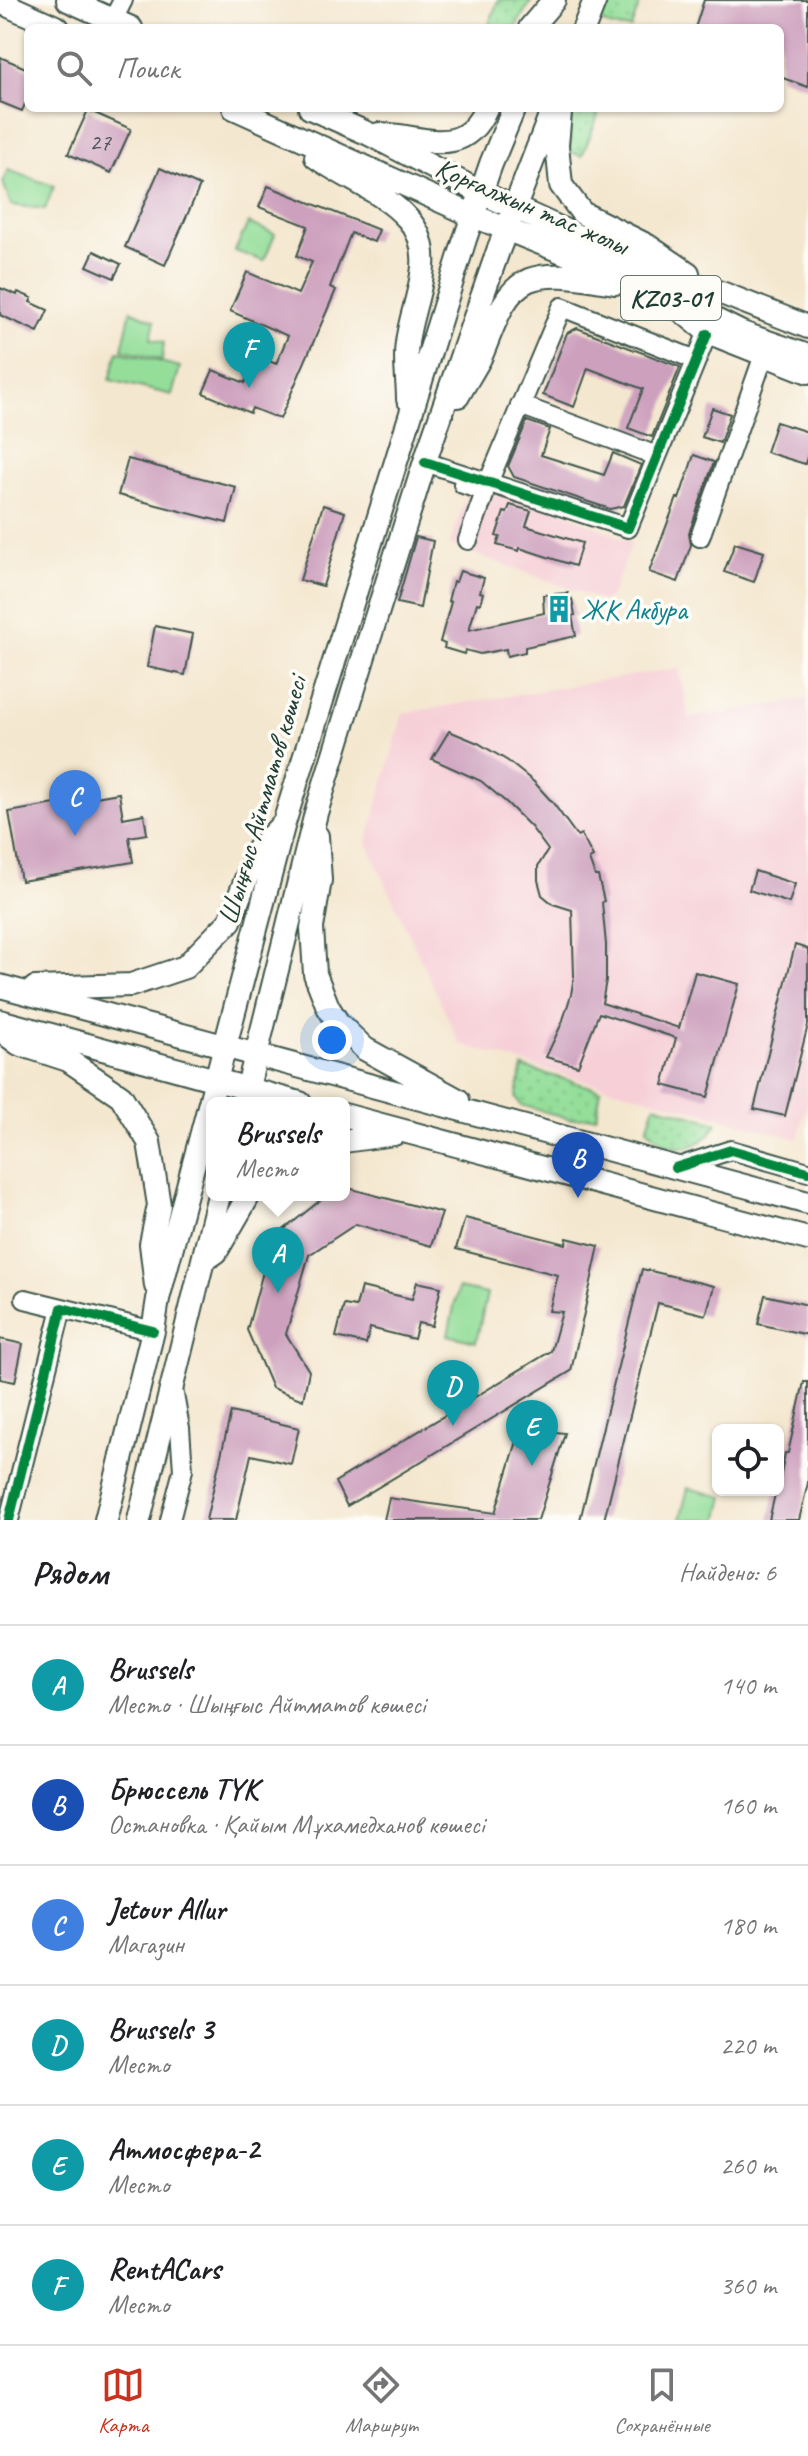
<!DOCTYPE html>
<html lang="ru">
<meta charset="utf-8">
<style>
:root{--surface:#fff;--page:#f6f6f6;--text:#202124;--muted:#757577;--line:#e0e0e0;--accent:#c8321e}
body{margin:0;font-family:Caveat,sans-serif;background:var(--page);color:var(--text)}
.controls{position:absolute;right:24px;bottom:24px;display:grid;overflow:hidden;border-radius:12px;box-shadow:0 2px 6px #0004}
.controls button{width:72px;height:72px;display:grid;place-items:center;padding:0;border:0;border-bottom:2px solid var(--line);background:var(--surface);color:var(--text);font:40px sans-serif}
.you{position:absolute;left:332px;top:1040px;width:28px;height:28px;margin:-20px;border:6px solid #fff;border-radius:50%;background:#1a73e8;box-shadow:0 0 0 12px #1a73e833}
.badge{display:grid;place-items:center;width:52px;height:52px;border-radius:50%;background:var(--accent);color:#fff;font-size:26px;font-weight:700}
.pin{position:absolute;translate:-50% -66px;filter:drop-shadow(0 2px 4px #0008)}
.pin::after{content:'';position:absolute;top:42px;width:28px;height:24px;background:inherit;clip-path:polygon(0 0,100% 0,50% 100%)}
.popup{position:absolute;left:206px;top:1097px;width:144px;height:104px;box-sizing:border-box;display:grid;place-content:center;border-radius:12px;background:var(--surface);filter:drop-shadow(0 2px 6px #0005);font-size:26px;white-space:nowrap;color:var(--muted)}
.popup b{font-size:30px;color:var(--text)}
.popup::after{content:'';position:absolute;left:50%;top:100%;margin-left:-16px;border:16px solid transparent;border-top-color:var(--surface)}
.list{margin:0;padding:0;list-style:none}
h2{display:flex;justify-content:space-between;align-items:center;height:104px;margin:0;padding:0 32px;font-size:34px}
h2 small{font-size:26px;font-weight:400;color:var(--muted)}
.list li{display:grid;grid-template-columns:52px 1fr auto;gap:24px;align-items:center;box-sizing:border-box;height:120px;padding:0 32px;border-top:2px solid var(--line)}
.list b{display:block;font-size:30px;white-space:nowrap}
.list p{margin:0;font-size:26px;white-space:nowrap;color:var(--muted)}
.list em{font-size:26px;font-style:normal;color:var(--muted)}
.icon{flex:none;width:44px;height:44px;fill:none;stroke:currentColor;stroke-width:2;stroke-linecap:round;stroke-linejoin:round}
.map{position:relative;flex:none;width:808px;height:1520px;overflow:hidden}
.search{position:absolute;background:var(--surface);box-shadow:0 2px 6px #0004;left:24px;right:24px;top:24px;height:88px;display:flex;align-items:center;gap:20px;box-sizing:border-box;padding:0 28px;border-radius:12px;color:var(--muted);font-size:30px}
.sheet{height:824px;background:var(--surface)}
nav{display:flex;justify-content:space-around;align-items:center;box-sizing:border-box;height:112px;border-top:2px solid var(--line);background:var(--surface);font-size:22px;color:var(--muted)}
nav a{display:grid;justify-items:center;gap:4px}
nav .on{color:var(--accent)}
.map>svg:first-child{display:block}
</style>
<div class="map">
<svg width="808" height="1520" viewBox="0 0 808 1520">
<defs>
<pattern id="grass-dots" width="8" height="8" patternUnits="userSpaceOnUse" patternTransform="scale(2)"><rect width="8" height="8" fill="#94de9a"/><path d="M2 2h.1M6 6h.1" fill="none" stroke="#7fbf85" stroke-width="1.8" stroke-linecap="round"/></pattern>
</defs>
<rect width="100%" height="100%" fill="#fdfcf7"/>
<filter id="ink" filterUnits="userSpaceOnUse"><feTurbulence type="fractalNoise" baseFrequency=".0125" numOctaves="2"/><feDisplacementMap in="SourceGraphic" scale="16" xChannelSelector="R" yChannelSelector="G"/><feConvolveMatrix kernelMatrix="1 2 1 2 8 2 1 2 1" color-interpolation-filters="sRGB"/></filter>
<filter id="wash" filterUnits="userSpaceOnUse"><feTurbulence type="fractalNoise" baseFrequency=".006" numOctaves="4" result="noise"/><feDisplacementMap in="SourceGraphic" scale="32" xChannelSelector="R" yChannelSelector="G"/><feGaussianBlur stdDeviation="1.8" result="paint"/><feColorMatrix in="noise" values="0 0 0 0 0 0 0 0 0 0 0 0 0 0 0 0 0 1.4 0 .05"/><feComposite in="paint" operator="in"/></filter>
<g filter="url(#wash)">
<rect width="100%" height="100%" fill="#f4e7cf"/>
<path fill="#f6cfd7" d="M474,471L632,543L611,596L604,601L450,545Z
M679,668L689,718L808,699V1099L798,1139L571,1077L460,1044L367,843L403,713Z"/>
<path fill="url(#grass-dots)" stroke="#5a8e67" stroke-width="2" d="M498,0H532L515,28H488Z
M606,0H641L631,28C619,28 606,29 599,18Z
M566,108H601L582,156L567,151C571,138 566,122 566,108Z
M523,1067L601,1090L596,1116L570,1119L521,1105L516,1097Z
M655,1105L717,1123C708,1141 688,1153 668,1145C661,1142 653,1134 647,1129Z"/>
<path fill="#94de9a" stroke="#5a8e67" stroke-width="2" d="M8,170L54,186L45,209L11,205L3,182Z
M248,223L275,234L264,261L235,251Z
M131,310L155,321L151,339L164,342L162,360L122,349Z
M118,351L180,367L172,395L110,380Z
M458,1288L487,1294L476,1342L448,1335Z
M688,1488L724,1497L718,1520H680Z"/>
<g id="blocks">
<path fill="#cda0be" d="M704,0H808V87L780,77V28H695Z
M0,57L28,69V97L22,111L0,102Z
M88,110L131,129L111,173L68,154Z
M160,168L200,186L165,265L125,247Z
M268,186L379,230L374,242L351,233L330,287L336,290L280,419L252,408L250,413L203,393L213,370L245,383L257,356L276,364L288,336L230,311L247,272L298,294L312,262L297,256L308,226L259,207Z
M94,251L121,264L114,278L87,266Z
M0,288L17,295L18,292L32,298L30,302L48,310L38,332L0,315Z
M577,328L680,367L652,437L628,428L643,389L588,368L574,407L543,395L567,333Z
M712,408L730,414L720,443L702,437Z
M527,421L550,429L541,455L604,475L613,453L641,465L624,506L610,509L514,477L508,466Z
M776,422L808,432V454L805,464L766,452Z
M694,455L714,462L689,533L691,545L678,582L649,572L677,498L679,499Z
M128,459L236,487L227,523L118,495Z
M323,505L345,512L323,586L300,580Z
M510,505L531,511L526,526L582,543L575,566L520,548L519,551L497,545L500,537L496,536L504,512L507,513Z
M416,537L433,541L420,608L397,603Z
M735,543L764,552L754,582L724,572Z
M460,571L484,578L480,592L483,593L480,604L477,603L469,630L544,613L543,595L568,593L570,600L572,599L575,615L572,616L576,636L525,647V652L507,656L506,649L480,654L465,650L464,654L444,648L445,644L440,642L451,602L448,601L453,581L456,582Z
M155,626L193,634L185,675L147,667Z
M449,731L478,743L508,761L534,782L553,803L577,836L581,834L593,857L589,859L595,876H598L604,901L602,902L606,945V980L602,1003L679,1028L695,972L739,984L708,1097L663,1085L676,1038L599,1013L578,1066L546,1057L562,1023L571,995L574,976L572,910L553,904L542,895L538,880V866L548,850L531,827L507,803L481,781L432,759Z
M119,793L123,818L144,814L147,834L129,837L133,862L21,881L9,812Z
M755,871L795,884L789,903L749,890Z
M795,945L808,949V1025L785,1116L754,1109Z
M344,1187L442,1213L431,1246L356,1224L309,1255L286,1334L309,1371L303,1400L272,1388L247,1330L272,1239L327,1195H344Z
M465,1218L566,1244L567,1238L599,1246L571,1371L347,1506L335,1482L551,1351L562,1312L549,1311L558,1275L456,1249Z
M642,1269L714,1286L706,1315L658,1303L604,1520H580Z
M417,1282L441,1287L432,1326L418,1323L414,1339L370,1328L366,1344L336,1337L344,1305L356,1307L361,1287L412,1299Z
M765,1295L808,1305V1335L758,1324Z
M0,1339L23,1344L15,1382L0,1379Z
M804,1382H808V1483L799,1520H769L776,1490H778L785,1453H788Z
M231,1412L299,1428L291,1464L251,1455L236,1520H206Z
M521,1428L565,1433L538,1520H384L389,1498L495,1513Z"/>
</g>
</g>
<g filter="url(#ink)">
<use href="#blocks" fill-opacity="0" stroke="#3f564b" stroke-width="2"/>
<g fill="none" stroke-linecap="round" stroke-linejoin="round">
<g stroke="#3f564b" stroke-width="22">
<path id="minor" d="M113,20L123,0
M669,303L707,334L808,374
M520,405L657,456
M425,462L628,528L707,334
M488,483L562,307L696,360
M463,484L481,490L484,495L468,540
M700,537L764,355
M675,1168L731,1150L808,1172
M25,1299L62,1308
M9,1520L62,1308L153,1331
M170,1520L183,1470L180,1428L173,1389"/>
</g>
<g stroke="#3f564b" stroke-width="26">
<path id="major" d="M68,0L131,28
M0,2L58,28
M530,28L554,0
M584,28L595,0
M234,108L474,216L651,288L742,333L808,356
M310,108L369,134L482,193L657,272L724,294L808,327
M560,113L557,145L561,185L582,213L648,246L688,273
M379,134C422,135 463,161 486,108
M316,157C345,178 383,191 408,219C441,255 411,303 407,343C404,361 408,381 408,399
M458,396C465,383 473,371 480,358C492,332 501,292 529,280C555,270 590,280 616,283
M317,836L320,880L312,928L315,974L328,1007L338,1023L365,1049L458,1100
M0,986L808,1203
M35,988L131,985L185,967L230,921L257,850L283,824
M0,1021L300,1103
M0,1030L19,1044L68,1060L121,1096L149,1142L159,1205L151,1244L156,1286
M244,1103L316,813L367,646L429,449L498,251L553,108
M344,1115L808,1239
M344,1141L394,1134
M206,1259L216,1252L249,1195
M106,1520L153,1331L158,1299L284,823L465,239L491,164L514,108
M139,1520L219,1195"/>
</g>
<use href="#minor" stroke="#fff" stroke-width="18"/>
<use href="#major" stroke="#fff" stroke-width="22"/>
<g stroke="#fdfcf7" stroke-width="15">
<path id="cycleway" d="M425,462L628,528L707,334
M675,1168L731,1150L808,1172
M9,1520L62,1308L153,1331"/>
</g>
<use href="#cycleway" stroke="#00873e" stroke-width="10"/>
</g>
</g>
<defs>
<g id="building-bare" transform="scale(2.16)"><path d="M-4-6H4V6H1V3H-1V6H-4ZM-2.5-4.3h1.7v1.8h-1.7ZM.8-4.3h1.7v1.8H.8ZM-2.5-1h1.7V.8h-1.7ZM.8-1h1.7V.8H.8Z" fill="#0f9aa8" stroke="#fdfcf7" stroke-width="2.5" paint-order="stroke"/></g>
</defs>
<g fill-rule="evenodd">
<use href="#building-bare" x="559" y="609"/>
</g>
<g text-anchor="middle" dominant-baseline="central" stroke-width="7" stroke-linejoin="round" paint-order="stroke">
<g font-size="24" fill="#4a5656">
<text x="100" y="142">27</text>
</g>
<rect fill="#fdfcf7" stroke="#62766e" stroke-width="2" x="621" y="276" width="100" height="44" rx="6"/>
<g font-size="26" font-weight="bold" fill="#1f3d34">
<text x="671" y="298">KZ03-01</text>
</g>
<g font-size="28" fill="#1f3d34" stroke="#fdfcf7">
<text transform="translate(532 206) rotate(23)">Қорғалжын тас жолы</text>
<text transform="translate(262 800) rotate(-74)">Шыңғыс Айтматов көшесі</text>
</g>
<g font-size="28" fill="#0d838f" stroke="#fdfcf7" text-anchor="start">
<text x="581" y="609">ЖК Акбура</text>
</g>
</g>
</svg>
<div class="controls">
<button><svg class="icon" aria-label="locate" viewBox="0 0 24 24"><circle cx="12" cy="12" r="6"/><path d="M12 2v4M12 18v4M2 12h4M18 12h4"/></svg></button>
</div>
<div class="you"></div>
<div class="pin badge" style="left:278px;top:1293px;background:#0f9aa8">A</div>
<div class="popup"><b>Brussels</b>Место</div>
<div class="pin badge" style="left:578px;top:1198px;background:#1a4fb4">B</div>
<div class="pin badge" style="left:75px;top:836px;background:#3f7fe0">C</div>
<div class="pin badge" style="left:453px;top:1426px;background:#0f9aa8">D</div>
<div class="pin badge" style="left:532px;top:1466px;background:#0f9aa8">E</div>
<div class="pin badge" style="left:249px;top:388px;background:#0f9aa8">F</div>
<div class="search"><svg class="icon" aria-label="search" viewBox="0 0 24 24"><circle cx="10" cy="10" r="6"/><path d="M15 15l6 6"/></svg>Поиск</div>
</div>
<section class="sheet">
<h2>Рядом<small>Найдено: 6</small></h2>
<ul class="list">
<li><span class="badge" style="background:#0f9aa8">A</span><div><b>Brussels</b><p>Место · Шыңғыс Айтматов көшесі</p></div><em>140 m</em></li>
<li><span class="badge" style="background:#1a4fb4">B</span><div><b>Брюссель ТҮК</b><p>Остановка · Қайым Мұхамедханов көшесі</p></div><em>160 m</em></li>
<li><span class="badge" style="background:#3f7fe0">C</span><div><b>Jetour Allur</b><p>Магазин</p></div><em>180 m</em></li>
<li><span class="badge" style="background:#0f9aa8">D</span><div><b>Brussels 3</b><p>Место</p></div><em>220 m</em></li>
<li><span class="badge" style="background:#0f9aa8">E</span><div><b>Атмосфера-2</b><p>Место</p></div><em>260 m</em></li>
<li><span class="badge" style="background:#0f9aa8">F</span><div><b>RentACars</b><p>Место</p></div><em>360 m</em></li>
</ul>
</section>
<nav>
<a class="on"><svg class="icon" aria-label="map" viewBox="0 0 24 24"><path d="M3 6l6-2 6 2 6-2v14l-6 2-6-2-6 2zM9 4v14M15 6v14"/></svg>Карта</a>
<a><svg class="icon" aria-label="directions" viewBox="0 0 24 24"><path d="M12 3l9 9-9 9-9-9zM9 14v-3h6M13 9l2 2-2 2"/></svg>Маршрут</a>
<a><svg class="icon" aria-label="saved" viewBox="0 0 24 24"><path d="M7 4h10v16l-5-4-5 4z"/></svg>Сохранённые</a>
</nav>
